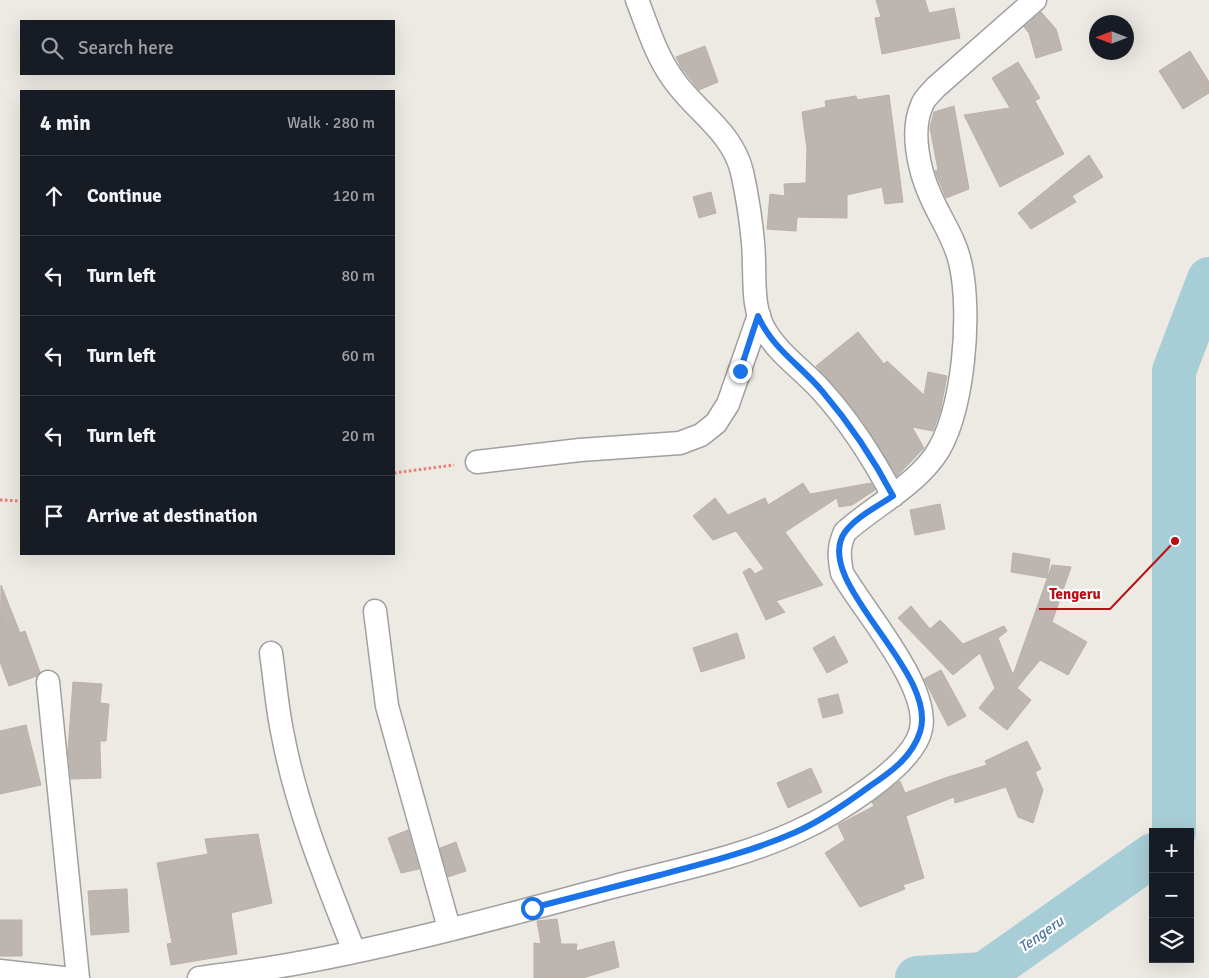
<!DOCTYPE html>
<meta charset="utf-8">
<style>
:root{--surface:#171b24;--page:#242831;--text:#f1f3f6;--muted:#9ea1a6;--line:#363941}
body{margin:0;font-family:Signika,sans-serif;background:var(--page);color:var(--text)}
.controls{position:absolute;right:15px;bottom:15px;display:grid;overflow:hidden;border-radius:0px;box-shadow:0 5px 20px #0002}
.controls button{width:45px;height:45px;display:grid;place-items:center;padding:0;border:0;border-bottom:1px solid var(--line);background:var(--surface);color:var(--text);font:25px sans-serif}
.compass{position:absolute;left:1089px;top:15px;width:45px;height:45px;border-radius:50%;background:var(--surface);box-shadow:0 5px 20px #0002;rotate:270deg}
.stop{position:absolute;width:15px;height:15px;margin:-11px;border:4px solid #1a73e8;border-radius:50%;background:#fff}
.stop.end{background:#1a73e8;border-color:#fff;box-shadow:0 1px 5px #0008}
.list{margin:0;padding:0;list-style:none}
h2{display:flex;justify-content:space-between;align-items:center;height:65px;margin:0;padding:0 20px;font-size:21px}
h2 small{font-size:16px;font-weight:400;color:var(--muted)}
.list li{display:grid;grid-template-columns:32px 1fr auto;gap:15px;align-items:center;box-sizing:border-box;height:80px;padding:0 20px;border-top:1px solid var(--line)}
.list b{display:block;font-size:19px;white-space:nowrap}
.list em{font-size:16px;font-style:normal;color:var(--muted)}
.icon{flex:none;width:28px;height:28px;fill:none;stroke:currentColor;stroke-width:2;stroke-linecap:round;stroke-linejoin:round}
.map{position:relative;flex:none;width:1209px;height:978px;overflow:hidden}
.search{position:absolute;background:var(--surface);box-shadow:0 5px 20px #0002;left:20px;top:20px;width:375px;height:55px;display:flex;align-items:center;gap:12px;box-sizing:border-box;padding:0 18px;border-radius:0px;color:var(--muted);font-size:19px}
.panel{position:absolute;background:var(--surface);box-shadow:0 5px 20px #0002;left:20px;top:90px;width:375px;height:465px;border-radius:0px}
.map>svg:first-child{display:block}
</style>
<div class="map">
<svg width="1209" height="978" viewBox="0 0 1209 978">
<rect width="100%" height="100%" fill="#ede9e3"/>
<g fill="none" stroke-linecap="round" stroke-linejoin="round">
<path stroke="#a7cdd7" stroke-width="44" d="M1174,832V371L1209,279
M917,978L984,974L1153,855"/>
</g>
<path fill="#bdb5b0" stroke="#bdb0a7" d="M876,0H925L929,13L954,8L960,38L882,54L875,18L881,17Z
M1041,12L1056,29L1062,50L1036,58L1029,33L1024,27Z
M705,46L718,82L699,90L682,69L676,57Z
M1190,51L1209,82V93L1183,109L1159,71Z
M1018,62L1040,98L1035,101L1064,154L1000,187L964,115L1010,108L992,78Z
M889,95L903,202L885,204L882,187L847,195V218L797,217L796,231L767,229L770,194L785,196L784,184L806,183L807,149L802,112L826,107L825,101L856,96L857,100Z
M954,106L969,189L946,198L935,171L938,170L930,128L934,112Z
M1089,155L1103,177L1072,196L1076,202L1031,229L1018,213Z
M711,192L716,213L699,218L693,197Z
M858,332L884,364L887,361L924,395L928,372L947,376L940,412L933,431L912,427L924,448L897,476L862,420L816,366Z
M803,483L810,494L871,483L875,490L852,505L839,507L837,498L785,532L823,585L776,601L785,612L766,620L743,572L750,568L755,574L764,569L736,531L713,540L693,516L715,498L728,515L765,498L768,505Z
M940,504L945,529L915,535L910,510Z
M1013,553L1050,559L1047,578L1011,572Z
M1052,565L1071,567L1052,622L1087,642L1068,675L1040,660L1017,688L1031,700L1007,730L979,708L995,688L980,653L953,675L898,618L911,606L930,629L940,620L963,644L1004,626L1007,631L998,638L1013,675Z
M1,585L20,633L25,631L40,672L37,676L9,686L0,662Z
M737,633L745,658L701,672L693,648Z
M834,636L848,662L827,673L813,648Z
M941,670L966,716L948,726L924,679Z
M73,682L102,684L100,703L109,704L106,741H100V746L101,778L71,779L68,750Z
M838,694L843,713L823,718L818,699Z
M26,725L41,785L0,794V731Z
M1027,741L1041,769L1035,772L1043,790L1033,823L1018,817L1006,787L955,803L954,797L906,816L924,878L903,885L905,889L860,907L825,853L845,840L838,825L874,806L872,802L900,781L905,793L945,778L987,765L985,761Z
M811,768L822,792L788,808L777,783Z
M408,830L419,869L401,873L388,838Z
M258,834L272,903L231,913L237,954L171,965L167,944L172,943L157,863L208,854L205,839Z
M456,842L466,871L448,877L440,848Z
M127,889L129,932L91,935L88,891Z
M557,919L561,944H577L576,951L614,941L619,967L583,978H534V943L541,944L537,921Z
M0,920H22V956H0Z"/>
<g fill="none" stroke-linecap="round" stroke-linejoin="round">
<g stroke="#a0a0a0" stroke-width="25">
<path id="minor" d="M637,0C647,25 655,53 671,76C693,110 732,130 742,172C747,195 751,219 753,243C756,271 750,308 766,332C780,355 803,370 821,390C850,422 873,458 893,496
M477,462L580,450L680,443L701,435L716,423L728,404L759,315
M375,611L387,706L449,928
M271,653C275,680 277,709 283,736C297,810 327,882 354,951
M48,682L78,978
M0,971L63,978
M199,978C234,973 269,969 304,962C406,943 508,915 608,888C671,871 738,859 798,831C831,816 914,767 921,729C930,686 863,610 842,573C839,557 838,547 845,532C874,506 910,489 934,457C964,416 972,311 960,262C955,239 940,218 931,197C919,171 910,131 922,105C924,98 931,93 936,87L1035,0"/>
</g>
<path stroke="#ed7d73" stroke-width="3" stroke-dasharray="2.5 2.5" stroke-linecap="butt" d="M394,473L454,465
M0,500L21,501"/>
<use href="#minor" stroke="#fff" stroke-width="22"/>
</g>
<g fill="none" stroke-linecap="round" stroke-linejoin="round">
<path stroke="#1a73e8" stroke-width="6" d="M532,908C574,897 617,886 660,875C706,863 753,851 796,832C823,820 847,803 870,786C891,772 912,757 920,732C940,672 810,581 845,532C856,517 878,506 893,496C873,458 850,424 822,391C800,365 772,348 758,316L740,371"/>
</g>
<g text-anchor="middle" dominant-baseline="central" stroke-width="4.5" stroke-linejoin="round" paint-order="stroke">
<g font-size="15" font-style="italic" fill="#4f779c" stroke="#fff">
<text transform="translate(1041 934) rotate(-35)">Tengeru</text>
</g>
</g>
<path fill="none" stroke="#b71115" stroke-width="2" d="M1175 541L1110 609H1039"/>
<circle fill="#b71115" stroke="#fff" stroke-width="2" cx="1175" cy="541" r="5"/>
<g font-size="15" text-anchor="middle" font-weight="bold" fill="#b71115" stroke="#fff" stroke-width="4.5" stroke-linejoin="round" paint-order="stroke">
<text x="1075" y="599">Tengeru</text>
</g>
</svg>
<div class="controls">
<button>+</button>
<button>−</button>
<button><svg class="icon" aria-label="layers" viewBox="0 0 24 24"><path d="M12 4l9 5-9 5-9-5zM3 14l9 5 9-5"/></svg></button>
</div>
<svg class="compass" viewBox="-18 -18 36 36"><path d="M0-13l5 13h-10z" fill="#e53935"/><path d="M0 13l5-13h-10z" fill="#9ea1a6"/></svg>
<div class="stop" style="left:532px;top:908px"></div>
<div class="stop end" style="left:740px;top:371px"></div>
<div class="search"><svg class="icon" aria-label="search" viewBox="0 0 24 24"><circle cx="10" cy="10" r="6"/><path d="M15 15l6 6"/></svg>Search here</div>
<section class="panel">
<h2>4 min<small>Walk · 280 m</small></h2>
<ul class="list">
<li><svg class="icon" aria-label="ahead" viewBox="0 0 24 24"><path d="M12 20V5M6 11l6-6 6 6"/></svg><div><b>Continue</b></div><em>120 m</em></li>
<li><svg class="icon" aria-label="left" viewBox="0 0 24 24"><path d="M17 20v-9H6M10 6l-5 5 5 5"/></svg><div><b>Turn left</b></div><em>80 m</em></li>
<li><svg class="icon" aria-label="left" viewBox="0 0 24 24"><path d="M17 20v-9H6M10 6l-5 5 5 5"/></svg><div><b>Turn left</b></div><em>60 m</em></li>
<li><svg class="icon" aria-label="left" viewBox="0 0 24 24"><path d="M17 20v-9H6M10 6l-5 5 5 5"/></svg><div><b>Turn left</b></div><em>20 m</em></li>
<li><svg class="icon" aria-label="arrive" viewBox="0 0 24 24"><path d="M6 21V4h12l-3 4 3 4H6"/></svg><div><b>Arrive at destination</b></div></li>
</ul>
</section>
</div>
